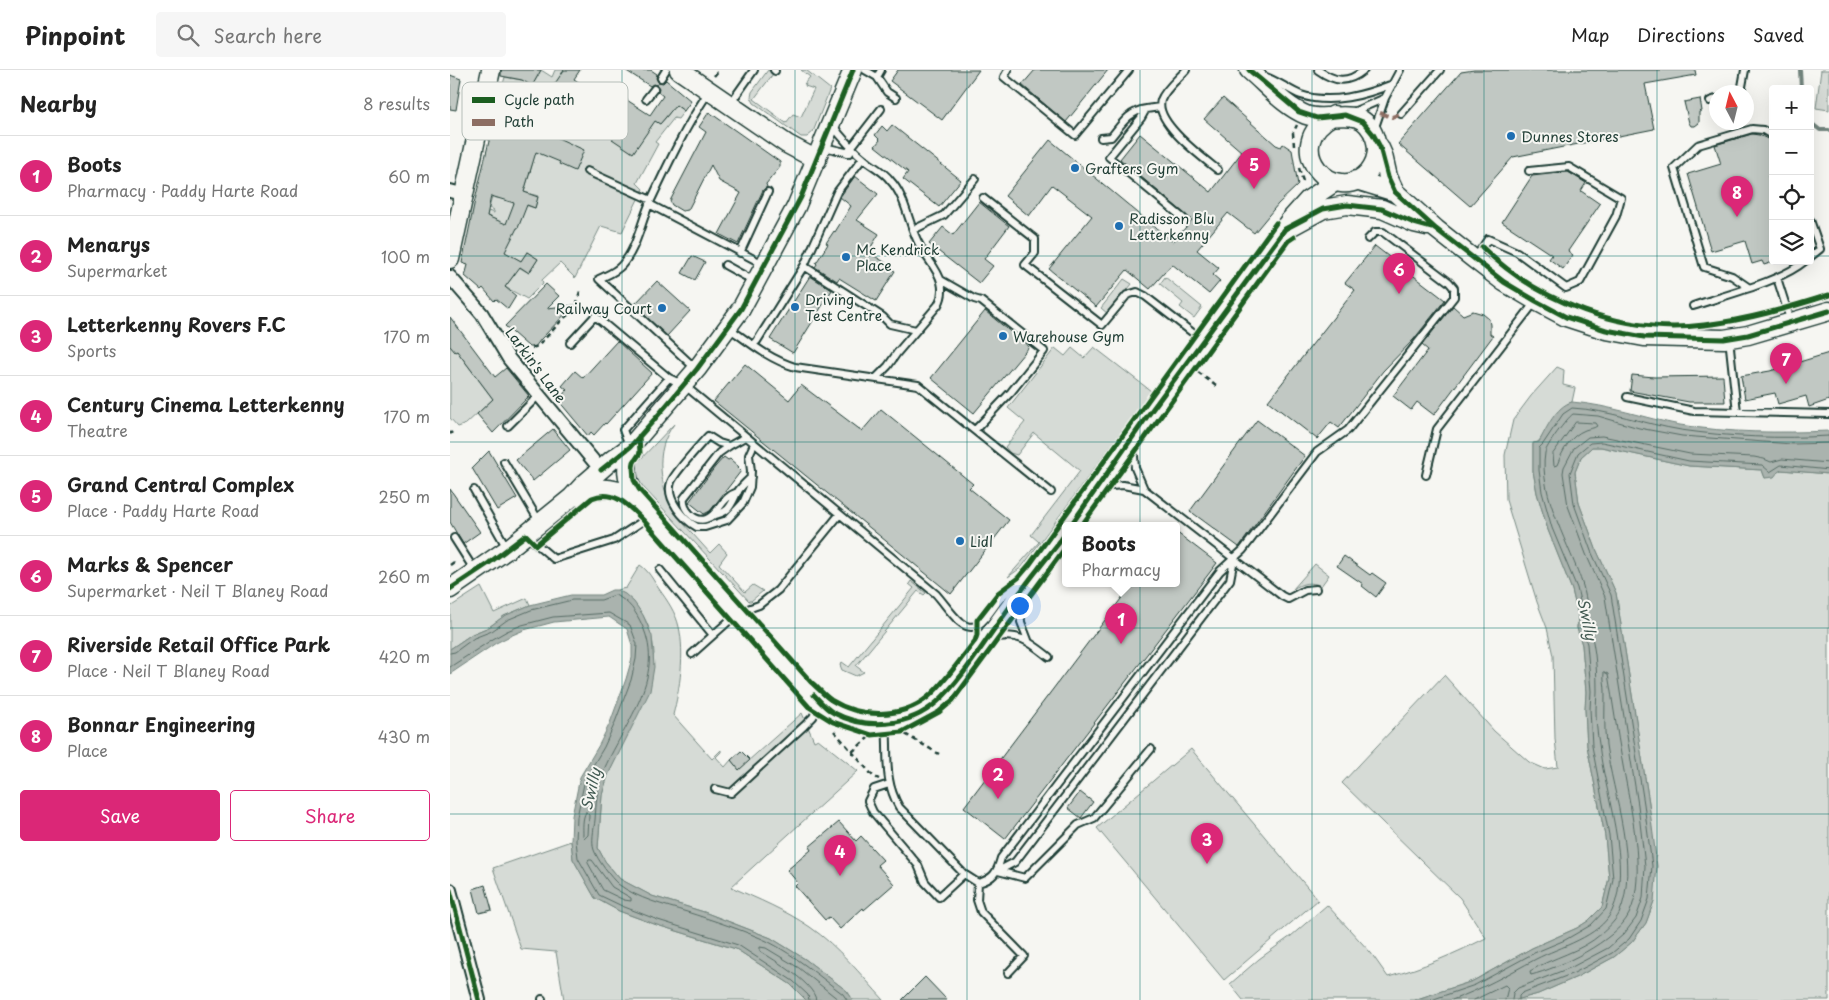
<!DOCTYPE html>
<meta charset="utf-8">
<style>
:root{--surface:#fff;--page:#f6f6f6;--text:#222;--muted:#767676;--line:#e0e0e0;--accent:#db2777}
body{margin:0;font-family:"Playpen Sans",sans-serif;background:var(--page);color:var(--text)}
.controls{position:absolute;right:15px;top:15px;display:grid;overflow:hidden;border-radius:5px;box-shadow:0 5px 20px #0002}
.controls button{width:45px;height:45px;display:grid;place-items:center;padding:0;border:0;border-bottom:1px solid var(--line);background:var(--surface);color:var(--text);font:25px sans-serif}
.compass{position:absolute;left:1259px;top:15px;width:45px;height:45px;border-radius:50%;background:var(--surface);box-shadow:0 5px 20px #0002;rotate:353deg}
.you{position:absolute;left:569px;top:535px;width:18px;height:18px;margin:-12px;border:4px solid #fff;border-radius:50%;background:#1a73e8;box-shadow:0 0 0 8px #1a73e833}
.badge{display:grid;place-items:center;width:32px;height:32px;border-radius:50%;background:var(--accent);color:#fff;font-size:16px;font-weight:700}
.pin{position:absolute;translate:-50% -41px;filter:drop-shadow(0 1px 2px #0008)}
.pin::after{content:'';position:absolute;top:26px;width:18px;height:15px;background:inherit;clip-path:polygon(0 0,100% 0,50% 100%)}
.popup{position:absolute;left:612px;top:452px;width:118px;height:65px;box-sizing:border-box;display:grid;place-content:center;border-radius:5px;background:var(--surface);filter:drop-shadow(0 1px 4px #0005);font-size:16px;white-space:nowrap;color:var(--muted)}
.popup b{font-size:19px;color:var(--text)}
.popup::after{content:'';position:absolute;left:50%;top:100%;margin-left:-10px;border:10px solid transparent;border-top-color:var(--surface)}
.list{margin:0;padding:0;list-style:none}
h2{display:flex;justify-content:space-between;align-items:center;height:65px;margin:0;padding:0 20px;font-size:21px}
h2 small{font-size:16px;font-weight:400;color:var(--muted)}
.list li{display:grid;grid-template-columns:32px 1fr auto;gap:15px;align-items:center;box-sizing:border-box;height:80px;padding:0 20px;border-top:1px solid var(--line)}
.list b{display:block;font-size:19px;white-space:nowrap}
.list p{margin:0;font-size:16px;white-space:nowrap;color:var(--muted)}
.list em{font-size:16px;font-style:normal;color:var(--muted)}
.actions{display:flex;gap:10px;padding:15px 20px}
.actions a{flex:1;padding:11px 0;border:1px solid var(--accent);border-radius:5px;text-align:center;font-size:18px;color:var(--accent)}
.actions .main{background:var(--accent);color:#fff}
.icon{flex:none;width:28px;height:28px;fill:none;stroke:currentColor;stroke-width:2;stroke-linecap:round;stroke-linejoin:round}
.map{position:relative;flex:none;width:1379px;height:930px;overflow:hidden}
header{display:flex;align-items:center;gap:30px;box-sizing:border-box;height:70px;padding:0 25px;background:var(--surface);border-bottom:1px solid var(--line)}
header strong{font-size:24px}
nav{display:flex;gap:28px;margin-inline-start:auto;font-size:18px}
.search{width:350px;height:45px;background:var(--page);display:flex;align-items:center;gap:12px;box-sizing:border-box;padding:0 18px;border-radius:5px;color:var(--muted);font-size:19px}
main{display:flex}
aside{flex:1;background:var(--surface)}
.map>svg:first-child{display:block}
</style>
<header>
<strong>Pinpoint</strong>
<div class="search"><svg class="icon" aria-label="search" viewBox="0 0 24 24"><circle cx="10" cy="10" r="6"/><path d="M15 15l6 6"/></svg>Search here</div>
<nav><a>Map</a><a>Directions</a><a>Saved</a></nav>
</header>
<main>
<aside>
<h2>Nearby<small>8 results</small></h2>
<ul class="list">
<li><span class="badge">1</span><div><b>Boots</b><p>Pharmacy · Paddy Harte Road</p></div><em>60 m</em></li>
<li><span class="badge">2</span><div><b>Menarys</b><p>Supermarket</p></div><em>100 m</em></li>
<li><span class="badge">3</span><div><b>Letterkenny Rovers F.C</b><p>Sports</p></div><em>170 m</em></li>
<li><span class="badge">4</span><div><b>Century Cinema Letterkenny</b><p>Theatre</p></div><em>170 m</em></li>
<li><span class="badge">5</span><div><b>Grand Central Complex</b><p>Place · Paddy Harte Road</p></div><em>250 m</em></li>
<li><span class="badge">6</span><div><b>Marks &amp; Spencer</b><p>Supermarket · Neil T Blaney Road</p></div><em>260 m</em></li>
<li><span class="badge">7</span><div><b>Riverside Retail Office Park</b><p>Place · Neil T Blaney Road</p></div><em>420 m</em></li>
<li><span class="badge">8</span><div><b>Bonnar Engineering</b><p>Place</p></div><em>430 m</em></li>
</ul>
<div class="actions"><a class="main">Save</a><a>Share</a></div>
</aside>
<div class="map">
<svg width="1379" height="930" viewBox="0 0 1379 930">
<rect width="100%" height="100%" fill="#f6f6f2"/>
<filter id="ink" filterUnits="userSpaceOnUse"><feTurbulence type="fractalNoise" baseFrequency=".02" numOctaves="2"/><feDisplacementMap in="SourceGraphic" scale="10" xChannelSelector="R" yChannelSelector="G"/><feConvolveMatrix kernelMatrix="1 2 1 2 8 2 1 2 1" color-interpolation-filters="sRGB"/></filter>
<g filter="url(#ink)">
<path fill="#d6dbd6" stroke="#7a8c85" d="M91,0L102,7L105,0H114L112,3L120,9L119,24L129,30L130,29L150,36L151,43L158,41L164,45L168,40L199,59L202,55L198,53L201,48L210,54L218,45L224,34L234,41L228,49L224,48L205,72L208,74L187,113L193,119L172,162L151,156L125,208L110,193L92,210L93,213L77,229L55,217L65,204L53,188L79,203L88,189L77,182L71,191L48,179L50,152L37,146L38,141L44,143V141L39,138L42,127L48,128L49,127L85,138L88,126L74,122L82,95L70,90L91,45L50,25L55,7L72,10L82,16Z
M318,0L323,4L304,29L336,53L343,44L351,47L364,19L355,16L356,14H354L360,7L351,0H356L380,19L363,62L357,67H351L304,33L301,27L302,22Z
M1371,0H1379V40L1366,38Z
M715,207L752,237L744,248L730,237L733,233L710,214Z
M674,209L682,214L658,244L651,238Z
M0,276L7,281L43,329L16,354L8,357L0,348Z
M644,277L701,321L572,497L558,507L589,472L581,465L630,401L584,363L567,385L560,383L555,377L575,352L558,338L605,278L615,286L622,278L634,288Z
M1107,297L1114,300L1113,315L1125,318L1122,332L1117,334L1088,372L1083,374V401L1087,423L1098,460L1122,520L1128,545L1127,558L1132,575L1136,622L1135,639L1137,676L1155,766L1159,808L1152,837L1138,851L1127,858L1082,878L1023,911L964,930H793L780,914L809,889L841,866L877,835L921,883L938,907C972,898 1004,884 1036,868L1010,828L892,713L994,605L1044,661L1079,692L1095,699L1108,697L1105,669L1103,586L1097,558L1087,532L1056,430L1055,385L1063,350L1081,326Z
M224,354C203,382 210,416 225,444L260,483L269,474L277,483L269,494L295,522L303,515L313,521L301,531H299L194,418L188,409L187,393Z
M1142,377H1151L1239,396L1312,400L1315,408L1331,400L1379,404V930H1066L1088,924L1127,907L1164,887L1182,872L1196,853L1204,831L1199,733L1166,523L1146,479L1129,433L1125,402L1131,387Z
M865,494L879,505L871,516C861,511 852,513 843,519Z
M190,495C199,501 203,510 209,519C217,530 226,543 229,557C235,584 230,618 223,645L262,689L271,680V682L266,687L275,697L281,690L289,699L352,643L364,671L368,669L408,701L281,817C308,829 335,840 360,857C389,877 410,904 434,930H403L397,921L355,889L321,868L254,842L202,826L170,809L155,791L148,778L152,725L158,705L172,675L204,584C203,558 190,532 167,520L176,518Z
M461,511L476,523L474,525L468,521L406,596L414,602L406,606L392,600L390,595L392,592L399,597L464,518L459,514Z
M31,517L44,543L77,528L80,535L54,546L39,557L22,564L0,579V537Z
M741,679L868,830L774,910L647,758Z
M121,771L123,789L145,828L169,841L207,855L286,879L340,914L356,930H114L106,882L71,879L43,798Z"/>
<path fill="#aab3ae" stroke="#72847d" d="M1122,332C1159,335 1194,348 1230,355C1278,363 1330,363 1379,361V404L1331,400L1328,402L1324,407L1315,408L1312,400L1239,396L1151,377H1142L1131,387L1125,402L1129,433L1146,479L1166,523L1199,733L1207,796L1204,831L1196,853L1182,872L1164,887L1127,907L1088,924L1066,930H964L1023,911L1082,878L1127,858L1138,851L1152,837L1159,808L1155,766L1137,676L1135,639L1136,622L1132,575L1127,558L1128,545L1122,520L1098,460L1087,423L1083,401V373L1089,372C1096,359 1106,336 1122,332Z
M162,520H167L175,524L184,532L193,545L202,566L204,597L200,621L158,705L152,725L148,778L155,791L170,809L202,826L254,842L321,868L355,889L397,921L403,930H356L340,914L286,879L207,855L169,841L145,828L123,789L121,771L122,746L130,707L149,675L160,653L176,609L182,588V575L177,559L159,547L104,552L74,560L60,566L46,573L0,604V579L22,564L39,557L54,546L80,535L121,525H151Z"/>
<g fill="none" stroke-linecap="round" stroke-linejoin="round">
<path stroke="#576c65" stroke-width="1" d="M1126,352L1145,353L1147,356C1143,359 1140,358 1135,360C1120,366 1113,380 1107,395L1104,396L1103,384Z
M0,583L5,582L24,568L42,561L57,550L81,540L122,530H151L165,525C179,531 186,542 192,555C217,608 172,656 153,702C147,717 146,734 145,750C144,759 141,772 144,780C147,789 161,808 168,814C188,829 214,835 237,842C262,850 296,861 319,872C346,886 369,906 393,924L397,930
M0,597L43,569L57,561L72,555L103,547L159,543L180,555L187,574L186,589L181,610L164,655L154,677L135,709L127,747L126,771L128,788L149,825L172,836L208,850L288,875L343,911L358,925L359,930
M1154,602L1158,604C1163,633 1167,662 1172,690C1179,731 1198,807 1179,844C1166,871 1109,898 1081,905L1080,901C1103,887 1131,882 1151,864C1157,859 1165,851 1169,844C1190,797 1163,724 1156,675C1154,657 1155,639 1155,621C1155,615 1153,608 1154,602Z
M136,742L139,745L138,765L135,768L133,766C133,758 132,748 136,742Z
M139,790H142L162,817L181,828V831L174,830L153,820L138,793Z
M366,930C364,913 324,890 310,881V877L316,878L349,898L389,930
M981,930L1025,915L1084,883L1115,870L1141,855L1156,839L1163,809L1159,765L1142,676L1140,639L1141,621L1137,574L1132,558L1133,544L1127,518L1102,458L1092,422L1089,400V378L1093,374L1113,344L1122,338C1159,340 1194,354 1231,360C1278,367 1331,369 1379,366
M1002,930C1032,919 1058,904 1086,889C1109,877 1150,867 1162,841C1183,797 1154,721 1149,674C1147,663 1146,651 1146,640C1146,633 1147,627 1147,621C1147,605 1146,587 1143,572C1142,567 1139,562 1139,557C1138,543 1137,530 1133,516C1121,477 1088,425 1095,383C1096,376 1117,348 1123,344L1148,346L1189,358L1232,366L1342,374L1379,373
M1024,930L1055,915L1058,918L1055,930
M1062,930L1063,923L1068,918L1122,897L1158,878L1174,864L1186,848L1193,828L1195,796L1188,735L1155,527L1136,484L1118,436L1113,403L1114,397L1124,378L1138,367L1152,366L1240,384L1304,387L1314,389L1321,392L1332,389L1379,393
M1069,930V926L1072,923L1124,903L1162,883L1179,869L1191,851L1199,829L1202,796L1194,734L1161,525L1141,481L1124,434L1120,403L1128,383L1140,373L1152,372L1239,391L1312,395L1320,402L1331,395L1379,400"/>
<path stroke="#72847d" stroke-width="4" d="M1350,0L1351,19
M1360,52L1370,60H1379"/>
</g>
<path fill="#c1c8c3" stroke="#1f3d34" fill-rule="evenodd" d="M51,0H91L82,16L72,10L51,6Z
M114,0H130L124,9L146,24L163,21L200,45L213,26L208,22L209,18L207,15L203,14L200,16L175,0H201L207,4L206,8L208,12L213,13L216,10L241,31L234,41L226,35L210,54L205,51L183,83L162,69L177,47L159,36L142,37L104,15Z
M448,0H529L492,50L440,11Z
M585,0H658L616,52L572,15Z
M1024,0H1245L1246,5L1195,14L1204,59L1063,87L1020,136L948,74L1011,2Z
M0,5L11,9L6,40L0,39Z
M50,25L72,35L62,53L73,60L83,46L112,57L108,68L134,80L125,101L109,94L110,92L86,82L74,122L88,127L85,138L77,135L68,158H67L55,182L71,191L77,182L88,189L79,203L70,197L55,217L66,226L58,239L46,229L44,231L33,218L31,220L15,206L18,195L12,193L25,130ZM41,126L64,133L56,154L37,146Z
M773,28L826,75L831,77L833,74L842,80L848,115L828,134L804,163L778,143L747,180L769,198L763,205L770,211L759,224L722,194L700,219L677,200L646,237L599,199L642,146L602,115L579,146L555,126L600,70L723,172L742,150L670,89L690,64L761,122L792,82L754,49Z
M1250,29L1252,41L1249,42V53L1245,56H1241L1239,53L1234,32Z
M259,42L330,92V97L316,114L317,117L313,120L288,174L269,164L291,123L269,111L261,95L238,140L232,141L222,135L220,131L256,62L249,57Z
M442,55L511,110L489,137L453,109L458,102L425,76L430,70L425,65L432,56L437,61Z
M1302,64L1309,65L1320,70L1323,79V104L1318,106L1323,123V192L1314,195L1312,191L1302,194L1295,171L1261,181L1238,104L1271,94L1265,75Z
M1118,102L1136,113L1131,121L1150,134L1118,181L1123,185L1113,199L1099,189L1102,185L1052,152L1082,106Z
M405,106L428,124L407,150L429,164L418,182L436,193L434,195L445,201L426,231L389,208L387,211L365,197L367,194L366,193L378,174L376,173L384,161L385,162L401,136L390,127Z
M529,132L559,156L534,189L543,196L529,213L479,174L493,157L503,165Z
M925,176L995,230L964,269L933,301L889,358L881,352L867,369L818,331L905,220L895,213Z
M242,186L255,192L245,210L232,203Z
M360,206L382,220L343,283L320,269Z
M207,211L240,241L217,266L184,235Z
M96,214L109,226L97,238L124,235L91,269L85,277H79L55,256Z
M1003,236L1013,245L1023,241L1033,244L1039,249L1040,255V264L1043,266L984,345L967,332L961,340L943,326L978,280L972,275Z
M535,241L579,277L524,343L481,308Z
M0,247L45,307L56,298L79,326L43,363L27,344L43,329L7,281L5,282L0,276Z
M167,271L202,303L156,354L155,353L144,365L141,362L138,366L108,330L117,320L112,316L125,301L133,308Z
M1379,283V330L1359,337L1356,326L1328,334L1325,323L1295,329L1291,306L1320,301Z
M295,294L339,330L351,315L412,361L431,339L523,414L519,418L559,450L501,524L264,331Z
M1182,305L1204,307L1273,306L1275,332H1239L1180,321Z
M807,350L855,386L789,477L740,441Z
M103,359L120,380L83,411L66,390Z
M39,381L67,428L47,440L22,398Z
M274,387L278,390L280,389L289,397L288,398L291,401L260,441L254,444L239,432L265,397Z
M0,419L30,462L13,474L0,452Z
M726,462L767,493L555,769L514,737L683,513H726Z
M894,486L920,505L922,503L936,513L926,527L912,516L913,514L887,496Z
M291,681L300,690L289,700L281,690Z
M630,722L643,732L631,748L618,738Z
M389,752L406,771L411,766L433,790L427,795L444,814L414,840L413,838L390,859L379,847L375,850L345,816L348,813L337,800L361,780L359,777Z
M35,815L42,840L29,843L23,819Z
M475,907L497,930H452Z"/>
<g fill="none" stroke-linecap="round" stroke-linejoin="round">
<g stroke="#1f3d34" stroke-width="10">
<path id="lane" d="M324,0L325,1
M415,0L427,7L437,22L446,28
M558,0L554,7L625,65L679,0
M736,0C729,8 715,19 711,30C704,52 752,87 768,100
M868,0C885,12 897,14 914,0
M813,6C827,10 838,20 851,25C881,35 915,25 943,14
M427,7L431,0
M211,8L216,0
M1291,22L1295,0
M196,29L204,19
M1260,31L1266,29
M280,34L304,0
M710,37L696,39L691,48L659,87L733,148
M903,42L935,28
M951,44L990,0
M382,54C392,69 405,82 419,93C426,98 435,103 440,110C457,128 458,155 470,176C476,188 488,199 491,212C493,220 492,228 488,235L447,283L438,296L426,308
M924,60L935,28L950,0
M651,68L661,67C671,55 679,41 696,39
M374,77L400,83
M397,83L431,39
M137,101L201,130
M533,128L585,169V183L575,195L652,255L677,225L687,222L695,226L752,270
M199,134L313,194
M1360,150L1370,179L1360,187
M463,160L494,145L525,109
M290,183L318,122
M1025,188L1038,169L1067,182L1116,218L1130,212L1166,146L1171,128L1119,97L1079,101
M275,195L304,211
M354,196L433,247L440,254L466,260
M1327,208L1341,252
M491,210L524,229L531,231L594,281L561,322L525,360
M1298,217L1282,206L1254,197L1224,98L1248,75L1302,59L1313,60L1323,66
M1243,236C1275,225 1330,212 1355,191
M279,258C300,273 319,289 345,297L468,315L601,422
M1279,268L1287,342
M120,273L145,246L219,308
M303,275L307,271L354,196L387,122L413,88
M245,298L149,209C157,205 166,202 172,195C188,177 191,150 202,128C219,92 236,56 258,23
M1177,327L1244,341L1379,344
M58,356L89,325
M683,374L685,398L694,419L832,526L838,529L855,520L866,519
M179,375L173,360L219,308L234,315L486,524C494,533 501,544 510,552C530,569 540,538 553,526C558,521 564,518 570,515
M279,376L269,373L258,366C250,375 225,402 221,412C215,429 234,450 247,457H255L277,450L293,433L300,417L301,401L299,385L304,374
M54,392L89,451
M976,405L987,359L1085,232
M651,417L673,415L694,419
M24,420L57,478
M288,422C271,427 269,445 256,449C244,453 232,438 234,428L269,383L279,376L295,367
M262,446C279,442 280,438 287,423C290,417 297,412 301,407
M77,466L104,489L164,470L202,445
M4,468L25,501
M210,500L263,565
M570,530L571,552L578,570
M543,568C569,562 580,572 599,587
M242,584L289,542L309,535L328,520L389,445
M436,655C439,686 433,709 449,737L514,804L528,813C543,809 547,803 551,788L770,501L793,480L867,382L898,360L1004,227V218L999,212L933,162H925L918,169
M439,714L424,719L418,731L423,742L468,795L475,812L489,827L514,804
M265,719L281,723L354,656L363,647L370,633
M548,801L565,792L780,510L784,489
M548,801L575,808L628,755L644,748L701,679
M528,813L527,830L531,842L574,886L558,903
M92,929V930"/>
</g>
<g stroke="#1f3d34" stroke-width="16">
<path id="street" d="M0,121L15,125
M0,207L32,244L59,289L151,400
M0,820L29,930"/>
</g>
<g stroke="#1f3d34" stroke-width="21">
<path id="secondary" d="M229,0L337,74L367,90
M799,0C817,15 834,36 856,45C879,54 912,31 925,68C929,80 926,92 919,101C886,140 826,76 884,45
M929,76L933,85L938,107L945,122
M906,110L945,122L986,159L1024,189L1054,212L1086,231L1116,247L1156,260L1194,267L1274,269L1298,265L1379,241
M840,157L873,139L897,135L932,139L964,153L977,156
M0,189L41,0
M180,377C176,398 175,407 185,426
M121,428C151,416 155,416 185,426L355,617C364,626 373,637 384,643C428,666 470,651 502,617L555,544L616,463
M621,455L646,418L840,150L858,130L885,112
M0,519L58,479L121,428L133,415L163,389L180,377L247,299L291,239L346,137L403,0"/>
</g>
<path stroke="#1f3d34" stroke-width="2.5" stroke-dasharray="5 4" stroke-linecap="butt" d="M264,6L269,0
M844,76L843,63L847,55
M849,98L854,115
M82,278L88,276L112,250L126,238L130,221
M748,302L766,316
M0,364L2,362
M0,495L7,490
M384,661L423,706L429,709
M455,664L489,684
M402,682L418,668"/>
<use href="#lane" stroke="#f6f6f2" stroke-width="6"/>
<use href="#street" stroke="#f6f6f2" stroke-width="12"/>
<use href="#secondary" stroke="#f6f6f2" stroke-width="18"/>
<path stroke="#8d6e63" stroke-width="4" stroke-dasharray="8 4" stroke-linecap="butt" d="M930,43L942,47L951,44"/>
<g stroke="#f6f6f2" stroke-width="8">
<path id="cycleway" d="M799,0L849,42L867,48L895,45L913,52L923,64L930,77L938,107L945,122L986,159L1054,212L1086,231L1116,247L1156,260L1194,267L1274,269L1298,265L1379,241
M1032,177C1089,233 1174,265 1254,255C1297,250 1338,238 1379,225
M189,366L190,383L184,392L183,397L184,410L189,419L361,612C368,618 374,625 381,630C410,648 451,649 478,627C495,613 511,588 525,571L527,565V550L548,523L568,508L580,494L826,153
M151,400L180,377L204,350L247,299L291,239L351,127L403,0
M621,455L696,348L835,159L873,139L897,135L932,139L964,153L982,158
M632,455L838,171L844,167
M0,519L39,493L76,465L86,475L142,428C164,419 179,436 193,450L359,637L383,652L422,665L452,662L489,642L503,630L616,477
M364,625C370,631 376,639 384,643C416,660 459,657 487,632C512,610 532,575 552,548C564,531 575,515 588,499C597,487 607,476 616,463
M0,820L29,930"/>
</g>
<use href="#cycleway" stroke="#1b5e20" stroke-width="5"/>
</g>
</g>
<path fill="none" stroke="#0f766e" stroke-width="1" stroke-opacity="0.55" d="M172,0V930M345,0V930M517,0V930M690,0V930M862,0V930M1034,0V930M1207,0V930M0,186H1323M1360,186H1379M0,372H1379M0,558H1379M0,744H1379"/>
<g fill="#1f6fb2" stroke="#f6f6f2" stroke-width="2">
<circle cx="1061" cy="66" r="5"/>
<circle cx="625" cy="98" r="5"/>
<circle cx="669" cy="156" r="5"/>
<circle cx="396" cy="187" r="5"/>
<circle cx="345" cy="237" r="5"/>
<circle cx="212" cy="238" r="5"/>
<circle cx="553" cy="266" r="5"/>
<circle cx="510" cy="471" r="5"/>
</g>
<g text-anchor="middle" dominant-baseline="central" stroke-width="4" stroke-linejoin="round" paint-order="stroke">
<g font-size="14" fill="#1f3d34" stroke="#f6f6f2" text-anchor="start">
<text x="1071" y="66">Dunnes Stores</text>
<text x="635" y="98">Grafters Gym</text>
<text x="679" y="148">Radisson Blu<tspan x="679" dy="16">Letterkenny</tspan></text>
<text x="406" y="179">Mc Kendrick<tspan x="406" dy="16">Place</tspan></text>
<text x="355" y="229">Driving<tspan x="355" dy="16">Test Centre</tspan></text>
<text x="202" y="238" text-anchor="end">Railway Court</text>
<text x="563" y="266">Warehouse Gym</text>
<text x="520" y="471">Lidl</text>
</g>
<g font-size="14" fill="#1f3d34" stroke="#f6f6f2">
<text transform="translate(86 295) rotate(53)">Larkin's Lane</text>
</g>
<g font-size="15" font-style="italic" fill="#425a52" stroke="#f6f6f2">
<text transform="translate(1138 549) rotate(78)">Swilly</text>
<text transform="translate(140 719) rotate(-77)">Swilly</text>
</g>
</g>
<rect x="12" y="12" width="166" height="58" rx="8" fill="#f6f6f2" stroke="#b6beb9" stroke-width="1"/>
<rect x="22" y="27" width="23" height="6" fill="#1b5e20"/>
<rect x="22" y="49" width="23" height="7" fill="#8d6e63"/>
<g font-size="14" fill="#1f3d34">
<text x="54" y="35">Cycle path</text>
<text x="54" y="57">Path</text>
</g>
</svg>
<div class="controls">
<button>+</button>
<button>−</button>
<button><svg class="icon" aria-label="locate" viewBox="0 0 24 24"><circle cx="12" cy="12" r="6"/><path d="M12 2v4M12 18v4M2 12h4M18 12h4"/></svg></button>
<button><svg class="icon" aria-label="layers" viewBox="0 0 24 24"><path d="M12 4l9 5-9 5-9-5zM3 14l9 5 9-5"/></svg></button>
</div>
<svg class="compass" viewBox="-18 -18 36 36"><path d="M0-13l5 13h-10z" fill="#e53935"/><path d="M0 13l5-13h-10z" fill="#767676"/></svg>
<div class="you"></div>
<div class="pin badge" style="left:671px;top:574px">1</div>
<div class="popup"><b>Boots</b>Pharmacy</div>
<div class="pin badge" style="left:548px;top:729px">2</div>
<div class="pin badge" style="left:757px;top:794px">3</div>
<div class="pin badge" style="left:390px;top:806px">4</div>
<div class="pin badge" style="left:804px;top:119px">5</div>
<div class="pin badge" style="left:949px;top:224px">6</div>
<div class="pin badge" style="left:1336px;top:314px">7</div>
<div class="pin badge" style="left:1287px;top:147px">8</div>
</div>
</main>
